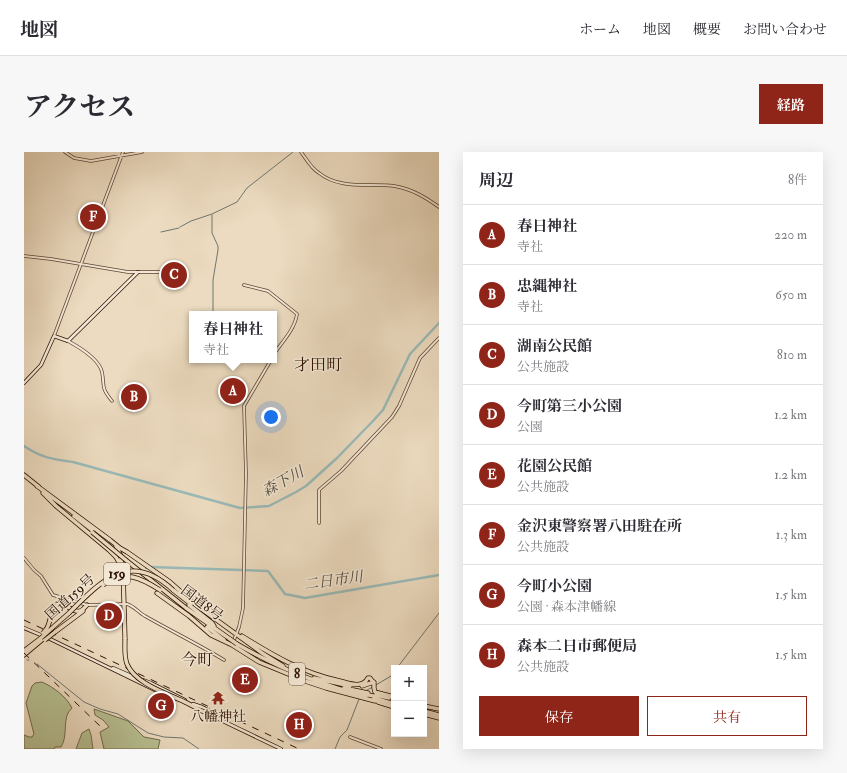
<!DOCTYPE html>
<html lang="ja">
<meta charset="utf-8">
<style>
:root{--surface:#fff;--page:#f7f7f7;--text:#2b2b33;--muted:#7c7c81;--line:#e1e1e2;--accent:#8f2418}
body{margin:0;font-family:"IM FELL Double Pica","Noto Serif JP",serif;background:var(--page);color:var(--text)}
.controls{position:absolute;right:12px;bottom:12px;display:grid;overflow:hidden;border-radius:0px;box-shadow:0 4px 16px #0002}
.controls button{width:36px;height:36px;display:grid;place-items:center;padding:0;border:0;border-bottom:1px solid var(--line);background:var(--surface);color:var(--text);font:20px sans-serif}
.you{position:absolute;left:247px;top:265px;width:14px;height:14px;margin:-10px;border:3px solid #fff;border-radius:50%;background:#1a73e8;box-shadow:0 0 0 6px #1a73e833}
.badge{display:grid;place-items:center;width:26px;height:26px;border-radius:50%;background:var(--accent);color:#fff;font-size:13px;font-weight:700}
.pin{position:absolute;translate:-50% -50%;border:2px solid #fff;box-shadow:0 1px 4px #0006}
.popup{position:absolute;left:165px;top:159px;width:88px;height:52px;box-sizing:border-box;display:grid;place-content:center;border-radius:0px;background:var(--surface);filter:drop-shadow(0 1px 3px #0005);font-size:13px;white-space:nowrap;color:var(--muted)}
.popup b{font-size:15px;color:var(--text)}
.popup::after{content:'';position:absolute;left:50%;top:100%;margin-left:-8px;border:8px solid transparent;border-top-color:var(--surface)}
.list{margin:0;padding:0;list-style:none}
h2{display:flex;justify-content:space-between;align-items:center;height:52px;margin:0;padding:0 16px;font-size:17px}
h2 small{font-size:13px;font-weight:400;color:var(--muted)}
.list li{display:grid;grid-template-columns:26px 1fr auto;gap:12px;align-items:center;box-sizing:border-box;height:60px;padding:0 16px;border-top:1px solid var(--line)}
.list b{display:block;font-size:15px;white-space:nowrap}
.list p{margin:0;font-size:13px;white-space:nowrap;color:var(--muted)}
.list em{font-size:13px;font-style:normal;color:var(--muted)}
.actions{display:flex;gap:8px;padding:12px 16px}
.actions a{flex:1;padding:9px 0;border:1px solid var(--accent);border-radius:0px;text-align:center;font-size:14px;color:var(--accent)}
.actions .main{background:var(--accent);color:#fff}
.map{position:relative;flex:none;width:415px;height:597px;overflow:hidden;border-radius:0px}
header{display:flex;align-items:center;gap:24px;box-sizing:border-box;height:56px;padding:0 20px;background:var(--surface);border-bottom:1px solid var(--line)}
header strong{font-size:19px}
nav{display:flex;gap:22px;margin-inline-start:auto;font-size:14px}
.intro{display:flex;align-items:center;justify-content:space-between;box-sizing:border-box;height:96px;padding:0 24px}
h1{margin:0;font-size:28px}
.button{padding:10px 18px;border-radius:0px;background:var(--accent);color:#fff;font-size:14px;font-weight:700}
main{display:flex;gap:24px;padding:0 24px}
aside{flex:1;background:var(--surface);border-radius:0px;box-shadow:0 4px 16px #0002}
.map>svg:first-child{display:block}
</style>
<header>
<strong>地図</strong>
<nav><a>ホーム</a><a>地図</a><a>概要</a><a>お問い合わせ</a></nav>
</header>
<div class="intro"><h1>アクセス</h1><a class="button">経路</a></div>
<main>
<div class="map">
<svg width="415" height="597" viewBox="0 0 415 597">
<rect width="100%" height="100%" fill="#ecdbc0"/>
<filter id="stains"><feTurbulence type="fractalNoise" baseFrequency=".005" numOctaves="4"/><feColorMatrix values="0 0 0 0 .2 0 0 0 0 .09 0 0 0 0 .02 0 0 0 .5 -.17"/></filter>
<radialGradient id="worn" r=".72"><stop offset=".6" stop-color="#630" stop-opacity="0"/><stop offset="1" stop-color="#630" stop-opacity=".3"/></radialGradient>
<path fill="#b7c093" stroke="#726a4b" d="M18,530C29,535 42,544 48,556C37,565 45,583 37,595H31L30,597H0V583L5,585H8L10,582L2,551L8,534L11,531Z
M70,557L104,569L120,585L136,588L134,597H80L76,580L85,575L79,568L71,563Z
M65,577L67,583L69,597H52L58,581Z"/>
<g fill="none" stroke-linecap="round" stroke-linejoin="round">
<path stroke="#6f7770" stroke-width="1" d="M188,63V81L194,94V98L189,128V162
M156,75L167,69L188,62L213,50L223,36L269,0
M137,80L155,76
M3,508H5
M13,512L60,550L76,557L94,562L124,581L140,585L159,586L175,597
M373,516L415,461
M352,533L367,524L370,520
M343,538L349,535
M311,597L316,585L323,578L335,547"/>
<path stroke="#9abab8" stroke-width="2.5" d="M0,294C18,306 28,307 49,310L216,356L245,354L272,340L282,334L313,306L348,270L359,258L386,202L415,171
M122,416L127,415L244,419L261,442L281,446L415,423"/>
<g stroke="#5e4532" stroke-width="3.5">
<path id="tertiary" d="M41,0L50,6L67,9L118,0
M277,0C283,8 287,16 295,21C316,38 346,31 370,34C388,37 401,45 415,55
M0,104L27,107L104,120H139L157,122
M220,133L244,139L273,162C271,177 258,190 250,202
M30,184L99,0
M44,189C55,195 75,207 78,220C81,235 76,234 88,249
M295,371V338L317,319L368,265L375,254L396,206L415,186
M0,406L10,418L17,424L29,443L63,453L103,452C110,454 115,461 121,464C147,479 174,492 200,508
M208,493L215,475L219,456L222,321L220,254L247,208
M326,585L357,597"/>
</g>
<g stroke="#2e1303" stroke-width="4">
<path id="secondary" d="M0,231L17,213L30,184L44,189L114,120
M0,476L24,486L137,541
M89,516L112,526
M119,528L127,531L161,548
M169,552L178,555L190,561
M178,559L257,597"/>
</g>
<g stroke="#2e1303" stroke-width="5">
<path id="trunk" d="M0,323L15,335
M13,334L86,388
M19,341L32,354L85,398L92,405L97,414
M50,364L69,379
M86,388L96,396L103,400L146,430L172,453L238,501L259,514
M92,394L96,402L99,417L101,487
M103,409L162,456L206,487
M149,438L167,452
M133,441L165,464L187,483L208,493L235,510L281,529L302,536L351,549
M165,453L188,471L190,474
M183,475L200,488
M23,476C27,469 26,460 31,455C39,445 47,462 56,459C59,458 61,455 63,453
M27,477L45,461
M31,480L59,459
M218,484C250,504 279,521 316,529C325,531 338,537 344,526H346L350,531V536L351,540L370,545
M213,492C254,516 297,533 342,544
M0,499L17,486
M0,503L19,487
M290,526L326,534
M338,534L350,530
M320,536L344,541
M340,542L354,545
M352,543L365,546
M350,546L370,552
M354,550L370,555
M163,551L178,559
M400,554L415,557
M400,559L415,563
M400,562L415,566"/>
</g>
<use href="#tertiary" stroke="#f3e8d6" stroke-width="2"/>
<use href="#secondary" stroke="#f3e8d6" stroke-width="2.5"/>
<use href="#trunk" stroke="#ecdbc0" stroke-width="3.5"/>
<path stroke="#2e1303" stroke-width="1" stroke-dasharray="7 7" stroke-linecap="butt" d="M0,468L275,597
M0,501L77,575"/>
<g stroke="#2e1303" stroke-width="5" stroke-linecap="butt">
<path id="trunk-bridge" d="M68,380L103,409
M79,433C100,417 117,426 136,438
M45,461C78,428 106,398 149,438
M19,481L23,476
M17,486L27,477
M101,487C101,496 100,504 103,512C111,532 145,542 163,551
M206,487L213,492
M21,488L31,480"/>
</g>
<use href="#trunk-bridge" stroke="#ecdbc0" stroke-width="3.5"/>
</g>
<defs>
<g id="temple-bare" transform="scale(1.08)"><path d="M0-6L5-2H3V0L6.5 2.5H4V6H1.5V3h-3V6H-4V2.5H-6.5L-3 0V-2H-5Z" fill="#8f2418" stroke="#f3e8d6" stroke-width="2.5" paint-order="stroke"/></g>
</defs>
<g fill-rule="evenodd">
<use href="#temple-bare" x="194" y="546"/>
</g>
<g text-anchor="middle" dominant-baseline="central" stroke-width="3" stroke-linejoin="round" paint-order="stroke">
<g fill="#f3e8d6" stroke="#695342" stroke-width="1">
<rect x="80" y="411" width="26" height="22" rx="3"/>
<rect x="265" y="511" width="16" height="22" rx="3"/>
</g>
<g font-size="13" font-weight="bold" fill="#2e1303">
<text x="93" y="422">159</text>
<text x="273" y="522">8</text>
</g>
<g font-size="14" fill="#2e1303" stroke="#f3e8d6">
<text transform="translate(46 445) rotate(-42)">国道159号</text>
<text transform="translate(178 451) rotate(37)">国道8号</text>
</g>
<g font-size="14" fill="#2e1303" stroke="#f3e8d6">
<text x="194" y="564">八幡神社</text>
</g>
<g font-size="15" font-style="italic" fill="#544d42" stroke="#f3e8d6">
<text transform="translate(259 330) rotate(-29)">森下川</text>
<text transform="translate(309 429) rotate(-8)">二日市川</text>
</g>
<g font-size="16" fill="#2e1303" stroke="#f3e8d6">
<text x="294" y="213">才田町</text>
<text x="173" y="508">今町</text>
</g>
</g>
<rect width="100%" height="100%" filter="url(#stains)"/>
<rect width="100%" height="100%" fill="url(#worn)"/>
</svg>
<div class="controls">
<button>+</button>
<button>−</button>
</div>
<div class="you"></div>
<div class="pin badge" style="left:209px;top:239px">A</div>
<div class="popup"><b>春日神社</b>寺社</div>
<div class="pin badge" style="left:110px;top:245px">B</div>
<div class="pin badge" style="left:150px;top:123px">C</div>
<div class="pin badge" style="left:85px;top:464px">D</div>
<div class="pin badge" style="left:221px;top:528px">E</div>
<div class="pin badge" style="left:69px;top:65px">F</div>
<div class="pin badge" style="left:137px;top:554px">G</div>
<div class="pin badge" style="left:275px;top:573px">H</div>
</div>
<aside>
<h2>周辺<small>8件</small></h2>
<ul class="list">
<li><span class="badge">A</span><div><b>春日神社</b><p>寺社</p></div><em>220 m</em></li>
<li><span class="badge">B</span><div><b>忠縄神社</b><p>寺社</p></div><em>650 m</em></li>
<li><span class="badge">C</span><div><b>湖南公民館</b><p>公共施設</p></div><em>810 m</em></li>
<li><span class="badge">D</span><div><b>今町第三小公園</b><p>公園</p></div><em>1.2 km</em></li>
<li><span class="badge">E</span><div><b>花園公民館</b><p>公共施設</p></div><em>1.2 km</em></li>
<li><span class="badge">F</span><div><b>金沢東警察署八田駐在所</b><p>公共施設</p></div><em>1.3 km</em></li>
<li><span class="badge">G</span><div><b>今町小公園</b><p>公園 · 森本津幡線</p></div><em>1.5 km</em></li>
<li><span class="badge">H</span><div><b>森本二日市郵便局</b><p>公共施設</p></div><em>1.5 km</em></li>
</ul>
<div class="actions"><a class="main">保存</a><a>共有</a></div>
</aside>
</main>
